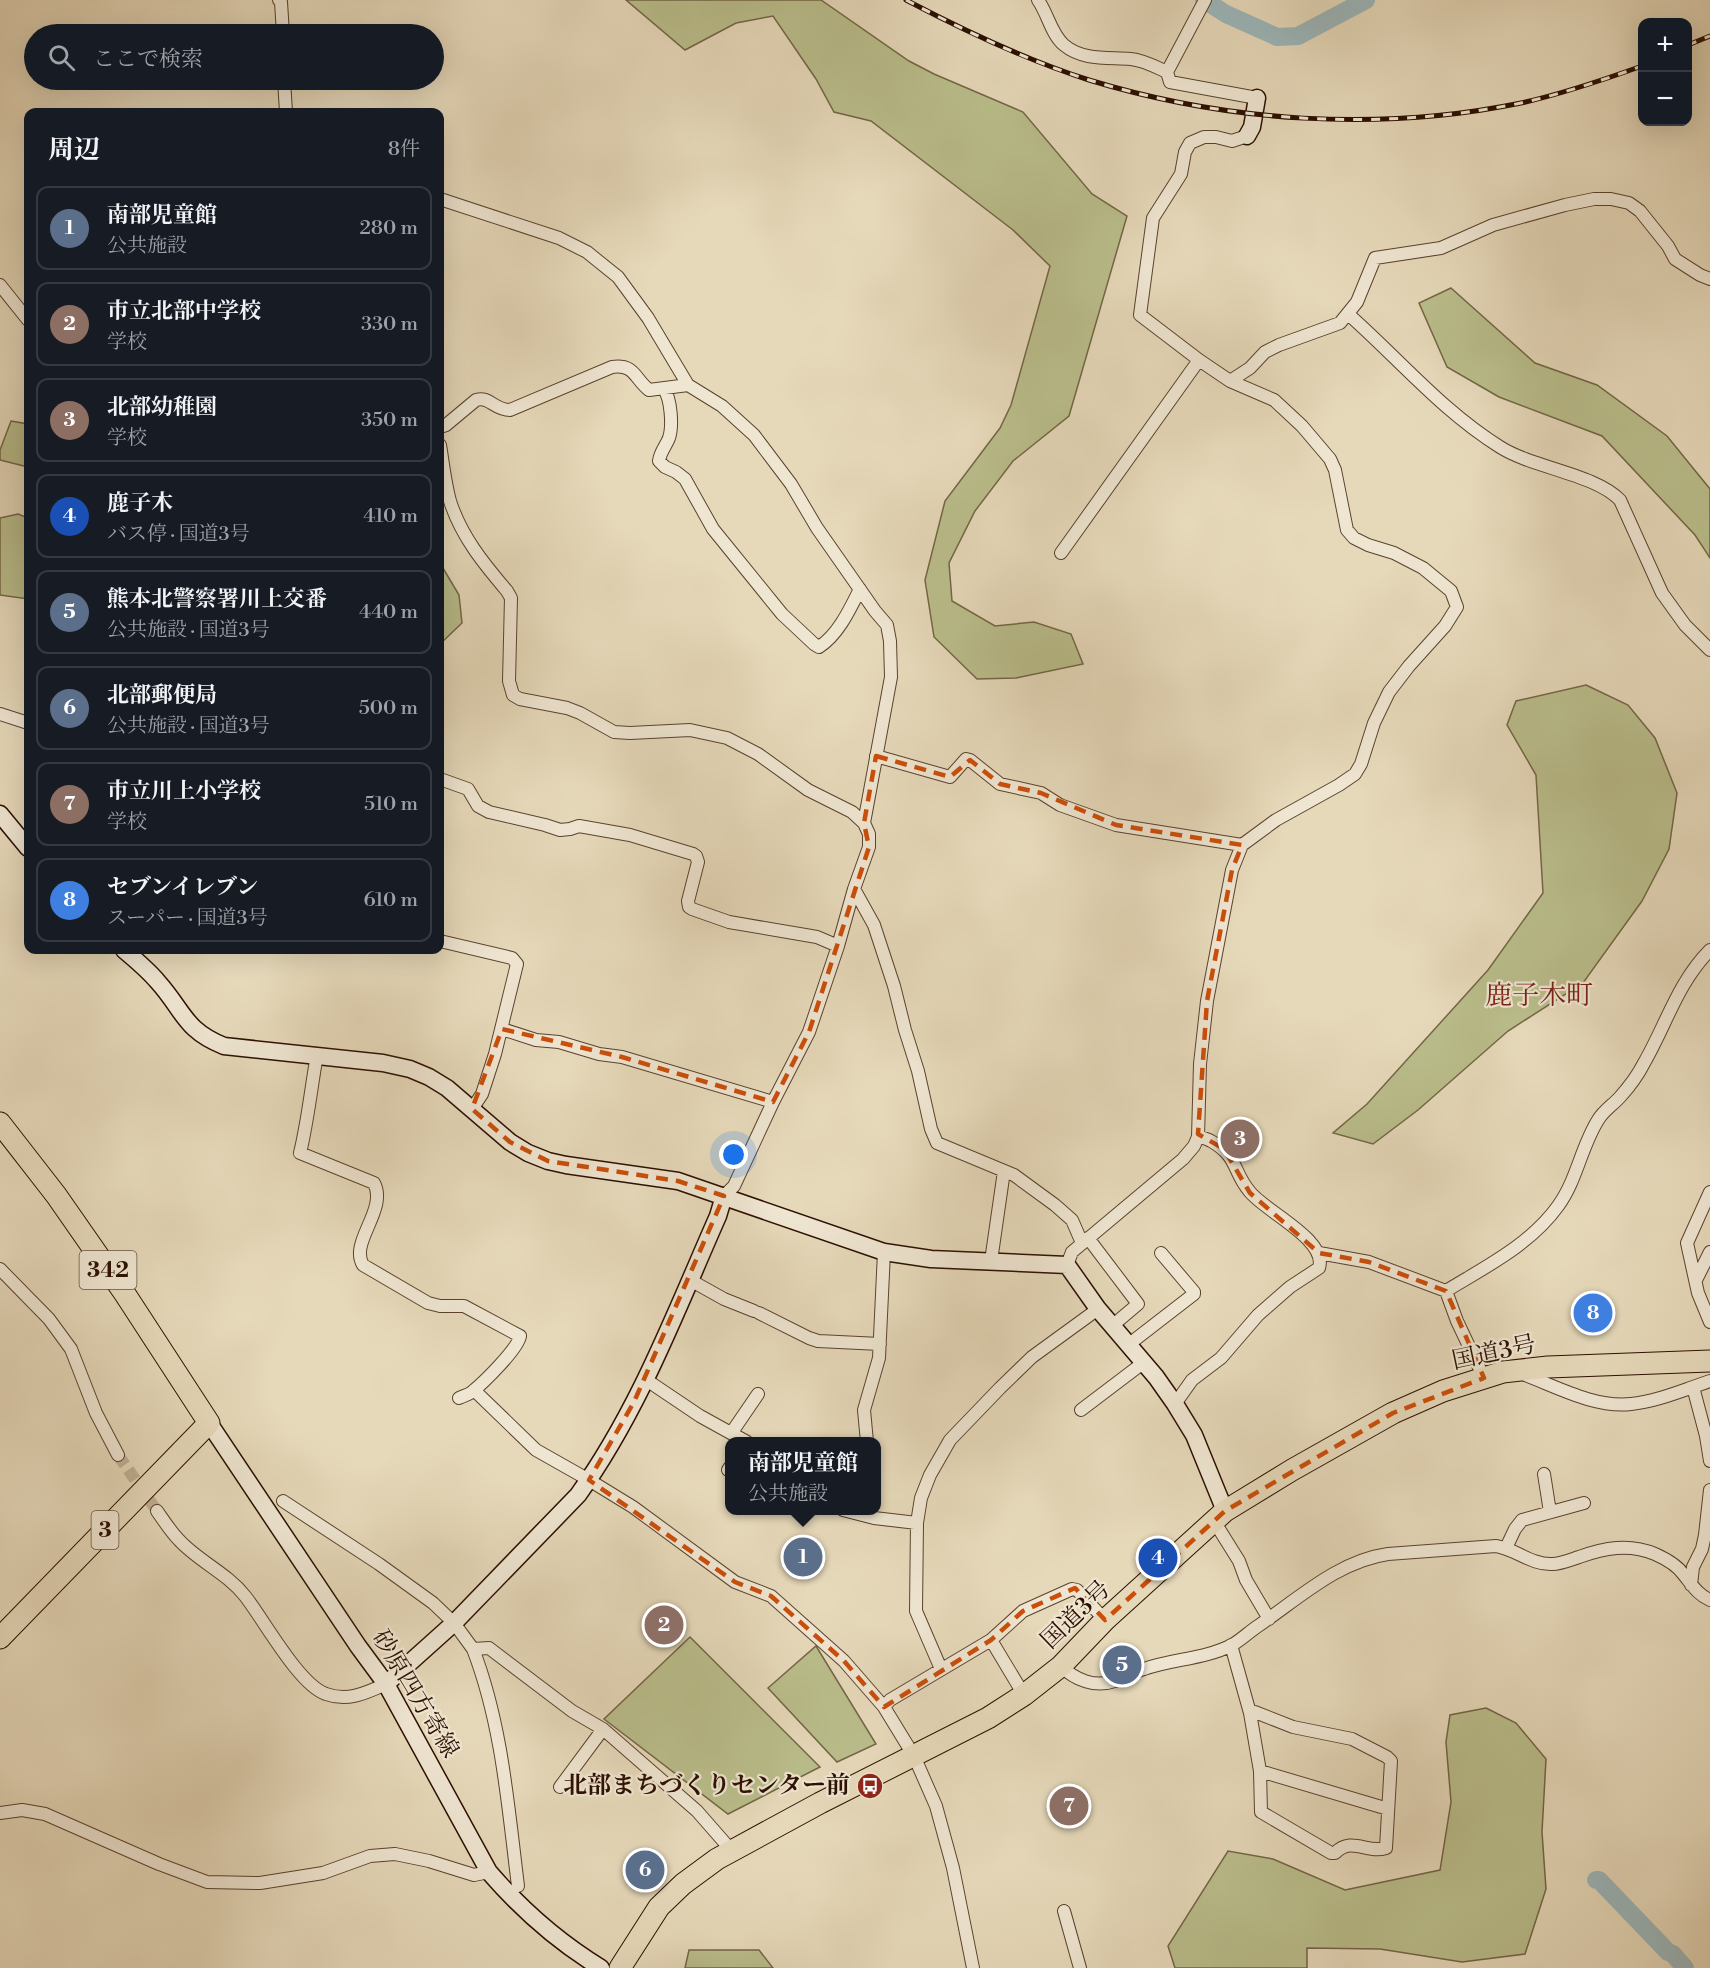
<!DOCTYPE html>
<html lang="ja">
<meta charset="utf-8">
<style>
:root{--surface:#171b24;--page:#242831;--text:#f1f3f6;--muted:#9ea1a6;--line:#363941;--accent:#7c3aed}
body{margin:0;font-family:"Libre Bodoni","Noto Serif JP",serif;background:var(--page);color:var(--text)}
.controls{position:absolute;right:18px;top:18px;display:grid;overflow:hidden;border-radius:12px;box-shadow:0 6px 24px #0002}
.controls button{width:54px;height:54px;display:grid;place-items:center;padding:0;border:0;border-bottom:2px solid var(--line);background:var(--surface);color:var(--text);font:30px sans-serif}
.you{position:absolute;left:734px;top:1155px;width:21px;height:21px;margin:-15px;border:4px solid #fff;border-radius:50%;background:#1a73e8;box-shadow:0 0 0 9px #1a73e833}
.badge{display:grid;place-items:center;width:39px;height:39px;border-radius:50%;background:var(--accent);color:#fff;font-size:20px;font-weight:700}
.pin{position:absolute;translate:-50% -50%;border:3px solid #fff;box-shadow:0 2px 6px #0006}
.popup{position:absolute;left:725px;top:1437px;width:156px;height:78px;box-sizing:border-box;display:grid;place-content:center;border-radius:12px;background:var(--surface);filter:drop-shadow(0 2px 4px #0005);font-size:20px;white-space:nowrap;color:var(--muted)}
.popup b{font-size:22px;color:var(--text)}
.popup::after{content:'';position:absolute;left:50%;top:100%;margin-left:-12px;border:12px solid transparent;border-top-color:var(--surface)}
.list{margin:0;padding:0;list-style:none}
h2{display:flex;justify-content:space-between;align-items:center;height:78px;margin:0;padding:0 24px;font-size:26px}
h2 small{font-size:20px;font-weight:400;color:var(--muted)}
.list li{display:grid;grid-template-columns:39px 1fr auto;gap:18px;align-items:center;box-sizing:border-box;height:84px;margin:0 12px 12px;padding:0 12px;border:2px solid var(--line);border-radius:12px}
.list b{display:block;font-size:22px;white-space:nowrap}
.list p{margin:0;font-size:20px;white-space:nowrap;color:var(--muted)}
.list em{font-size:20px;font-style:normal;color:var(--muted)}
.icon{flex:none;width:33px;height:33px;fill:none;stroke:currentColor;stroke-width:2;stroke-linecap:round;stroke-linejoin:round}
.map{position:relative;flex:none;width:1710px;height:1968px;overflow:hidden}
.search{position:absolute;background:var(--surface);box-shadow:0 6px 24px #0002;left:24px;top:24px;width:420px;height:66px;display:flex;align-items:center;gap:15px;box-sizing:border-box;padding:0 21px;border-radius:33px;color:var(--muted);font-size:22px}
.panel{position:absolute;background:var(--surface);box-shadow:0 6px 24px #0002;left:24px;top:108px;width:420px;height:846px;border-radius:12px}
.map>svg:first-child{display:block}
</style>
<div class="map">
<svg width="1710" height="1968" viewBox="0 0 1710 1968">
<rect width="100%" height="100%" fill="#e6d9ba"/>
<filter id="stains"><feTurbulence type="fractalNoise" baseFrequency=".00333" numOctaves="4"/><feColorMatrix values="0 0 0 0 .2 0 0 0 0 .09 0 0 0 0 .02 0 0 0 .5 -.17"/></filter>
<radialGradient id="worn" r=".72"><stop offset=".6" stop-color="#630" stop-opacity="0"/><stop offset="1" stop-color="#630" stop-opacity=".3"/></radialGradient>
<path fill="#babe8c" stroke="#736646" stroke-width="1.5" d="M626,0H821L909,61L934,74L1023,112L1092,194L1127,216L1069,416L1013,461L975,511L949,563L952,601L995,626L1034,622L1071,634L1083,664L1016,678L977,679L934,637L925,580L945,501L1000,428L1011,405L1050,266L1013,230L871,121L834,112L816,79L773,16L736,23L685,50Z
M1451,288L1535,363L1597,385L1667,436L1710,489V558L1695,535L1602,436L1499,397L1447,367L1419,303Z
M11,421L28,424V467L0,460V450Z
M18,514L28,518V599L0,595V518Z
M440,563L459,595L462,623L440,644Z
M1586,685L1628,705L1655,738L1677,793L1669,849L1642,901L1583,983L1508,1031L1418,1110L1373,1144L1333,1133L1367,1104L1488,970L1543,893L1536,775L1507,725L1516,701Z
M690,1637L820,1767L728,1814L604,1719Z
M816,1646L876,1744L837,1762L768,1688Z
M1486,1708L1516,1723L1546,1759L1542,1832L1546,1889L1525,1954L1462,1962L1380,1949L1307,1948V1968H1175L1168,1946L1228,1851L1273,1859L1345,1890L1440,1870L1451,1802L1446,1742L1450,1715Z
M689,1950H759L773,1968H685Z"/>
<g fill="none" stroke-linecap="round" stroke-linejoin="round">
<path stroke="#9cb7bb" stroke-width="18" d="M1204,0L1226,14L1277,37L1298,36L1366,0
M1596,1880H1599L1668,1952L1673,1954L1685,1968"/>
<path stroke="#c1b195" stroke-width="12" stroke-dasharray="12 6" stroke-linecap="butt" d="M118,1455L157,1511"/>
<g stroke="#5a422e" stroke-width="14">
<path id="street" d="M279,0L281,2L283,34
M1038,0C1048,14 1051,34 1064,45C1083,61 1109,57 1131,59C1143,60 1156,67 1167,72L1170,82L1257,98
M1167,72L1205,0
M284,80L286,112
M440,199L559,238L587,252L618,277L648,318L688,385L722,406L754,435L791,484L817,528L875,611L887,625L890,641L891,677L864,823
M0,285L28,320
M1348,314C1398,358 1442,411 1500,447C1533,468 1595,474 1620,500L1662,593L1685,625L1710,650
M1230,381L1250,368L1265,352L1279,345L1340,323L1357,302L1375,258L1441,248L1493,225L1565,205L1594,199H1611L1629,203L1640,211L1668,246L1675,259L1700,275L1710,279
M664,389C671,399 673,426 669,438C666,446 660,452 659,461L665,467L676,472L685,479L713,529L782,614L814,644L819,647C838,635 850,609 860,589
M440,427L446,425L476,400C490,396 494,410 510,410L612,367C635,364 634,378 649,390L688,385
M440,445C443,463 445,483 450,501C461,536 484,564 507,591L511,598L509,681L513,695L520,699L567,708L580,713L614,732L630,733L690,730L727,738L758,754L808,790L852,812L864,823L869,834V847L854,889L838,946L809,1032L773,1102L734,1186L724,1196
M1061,553L1199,360
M0,714L28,723
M876,756L950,777L966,759L970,760L1000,784L1041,793L1060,805L1116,825L1242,845
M440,779L468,789L478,806L489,812L545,825L560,830L570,829L579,826L630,835L693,854L696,856L698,862L688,901L689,907L692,909L729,922L817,937L838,946
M854,889L874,925L894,986L905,1030L918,1071L931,1129L937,1143L1014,1175L1055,1205L1072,1220L1082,1243
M440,941L512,958L517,964L495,1054L482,1094L472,1109
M502,1029L536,1040L559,1042L599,1054L622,1057L773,1102
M317,1055C311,1088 308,1120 300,1153L374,1183C388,1210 349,1242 363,1265L428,1303L440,1306H464L520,1336C518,1349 483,1383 472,1392C468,1395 463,1396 459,1398
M1710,1192L1687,1243L1698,1293L1710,1322
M1088,1238L1138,1304L1112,1326
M1319,1253L1369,1262L1446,1291C1485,1267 1530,1245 1558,1206C1577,1180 1581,1147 1598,1120C1604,1110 1613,1105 1620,1097C1629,1087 1638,1075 1644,1063C1666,1025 1678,982 1710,950
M991,1261L1004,1171
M1067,1265L1072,1252L1183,1159L1194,1146L1198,1137L1200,1064L1207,1001L1232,870L1242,845L1276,820L1339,785L1355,774L1361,764L1374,723L1389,692L1409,666L1445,626L1457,607L1451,591L1423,568L1394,553L1368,545L1354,538L1347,530L1335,470L1330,459L1302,426L1274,400L1230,381L1199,360L1140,315L1153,218L1181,174L1185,152L1190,143L1204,137H1216L1232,141L1247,136
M0,1269L49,1319L71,1349L96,1413L118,1455
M690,1280L724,1299L754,1311
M1696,1280L1710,1252
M1446,1291L1457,1321L1484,1378
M759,1313L809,1338L818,1341L880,1344
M1128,1345L1194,1294V1292L1161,1253
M1524,1372L1525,1375C1557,1387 1595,1408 1631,1404C1652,1402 1673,1394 1693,1387
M645,1379L700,1416L747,1442
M1710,1381L1693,1387L1706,1436L1710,1461
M474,1390L536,1450L589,1480L633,1507L735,1582L771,1596L844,1661L884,1707L914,1756L936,1806L953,1868L973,1968
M1175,1404L1192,1380L1221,1358L1258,1315L1290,1287L1319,1268C1328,1240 1266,1212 1250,1192C1232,1171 1239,1157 1211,1141C1206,1139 1204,1137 1198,1137
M1081,1410L1143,1363
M732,1432L758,1394
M867,1442L864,1410L879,1358L884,1252
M728,1470L730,1467
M1544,1474L1550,1512
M283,1501L379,1564L433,1603L454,1623L473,1649L489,1648L572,1711L603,1729L697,1811L732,1851
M843,1510L874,1518L917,1523
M157,1511C164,1521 171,1532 179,1540C198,1561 227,1573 245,1596C264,1620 299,1685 326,1694C348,1702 366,1693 386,1684
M1214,1521L1239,1561L1246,1580L1269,1619
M1506,1548L1515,1529L1522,1520L1584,1503
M1691,1585L1693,1567L1702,1549L1705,1535L1710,1490
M991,1640L1024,1695
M1231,1645L1250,1713
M473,1649C502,1724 508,1806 518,1886
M1061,1666C1075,1680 1095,1688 1115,1681C1125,1678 1134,1672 1144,1669C1172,1659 1205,1659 1232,1645C1241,1640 1249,1632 1258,1626C1298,1599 1338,1561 1388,1554L1496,1546C1516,1549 1531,1565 1552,1564C1561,1564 1570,1560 1579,1557C1604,1548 1629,1543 1655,1554C1664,1558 1678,1566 1684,1575C1693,1586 1697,1594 1710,1600
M941,1669L916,1611L917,1523L921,1498L930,1475L950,1440L1000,1388L1032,1357L1098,1309
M884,1707L890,1700L991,1640L1023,1611L1072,1589L1077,1590L1105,1620
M1255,1712L1293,1727L1352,1739L1387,1757L1391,1761L1386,1848C1367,1854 1352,1836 1335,1853H1331L1261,1812L1260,1771L1250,1713Z
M1260,1771L1388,1809
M560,1787L603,1729
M0,1813L22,1810L45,1814L159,1864L207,1882L260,1883L323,1873L370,1856L395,1854L429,1861L474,1875L489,1872
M1064,1911L1080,1968"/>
</g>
<g stroke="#2c0f00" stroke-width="19">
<path id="secondary" d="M1247,136L1252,127L1257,98
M0,814L28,848
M124,950C136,960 148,970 158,982C184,1011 184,1030 224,1046L383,1063L410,1069L429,1077L447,1088L510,1142L528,1153L548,1161L566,1165L678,1181L884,1252L931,1259L1067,1265L1098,1309L1156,1377L1175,1404L1194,1435L1225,1511
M209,1423L358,1646L386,1684L489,1872C521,1909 560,1943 601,1968
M386,1684L454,1623L578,1495C639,1410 676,1311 718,1216L724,1196"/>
</g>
<g stroke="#2c0f00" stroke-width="23">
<path id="highway" d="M0,1123L56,1195L125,1294L209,1423L0,1638
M620,1968L659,1907L683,1884L717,1859L820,1803L988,1718L1024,1695L1061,1666L1105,1620L1225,1511L1292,1470L1393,1413L1443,1391L1503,1372L1548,1367L1710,1361"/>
</g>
<use href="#street" stroke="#efe6d2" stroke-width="12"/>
<use href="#secondary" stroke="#efe6d2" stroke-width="16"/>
<use href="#highway" stroke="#e6d9ba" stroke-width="21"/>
<g stroke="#2c0f00" stroke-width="5">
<path id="rail" d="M906,0C965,31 1026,60 1089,80C1227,122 1379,132 1521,103C1562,94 1603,80 1642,66
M1688,45L1710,36"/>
</g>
<use href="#rail" stroke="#efe6d2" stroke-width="3" stroke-dasharray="9" stroke-linecap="butt"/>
</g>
<path fill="none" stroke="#cc4e0a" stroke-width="4.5" stroke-dasharray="12 8" stroke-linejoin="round" d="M876,756L950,777L970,760L1000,784L1041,793L1116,825L1242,845L1232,870L1207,1001L1198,1134L1224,1149L1250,1193L1319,1253L1369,1262L1446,1291L1484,1378L1393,1413L1225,1511L1105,1620L1075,1588L1023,1611L991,1640L884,1707L844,1661L771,1596L735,1582L589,1480L634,1402L724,1196L678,1181L548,1161L510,1142L472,1109L502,1029L622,1057L773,1102L809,1032L869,847L864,823Z"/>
<defs>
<g id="bus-disc" transform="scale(1.35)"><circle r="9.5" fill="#8f2418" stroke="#efe6d2"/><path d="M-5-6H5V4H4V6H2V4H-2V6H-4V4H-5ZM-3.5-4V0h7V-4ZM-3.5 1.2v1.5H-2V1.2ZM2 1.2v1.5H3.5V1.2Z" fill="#fff"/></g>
</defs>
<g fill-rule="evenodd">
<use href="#bus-disc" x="870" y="1786"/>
</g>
<g text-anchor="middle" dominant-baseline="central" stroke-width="4.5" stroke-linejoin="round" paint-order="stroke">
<g fill="#efe6d2" stroke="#66503f" stroke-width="1.5">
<rect x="79.5" y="1251" width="57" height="38" rx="4.5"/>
<rect x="91.5" y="1511" width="27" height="38" rx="4.5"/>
</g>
<g font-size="22" font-weight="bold" fill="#2c0f00">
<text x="108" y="1270">342</text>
<text x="105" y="1530">3</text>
</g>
<g font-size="24" fill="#2c0f00" stroke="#efe6d2">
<text transform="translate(1494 1353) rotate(-12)">国道3号</text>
<text transform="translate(1076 1615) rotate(-44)">国道3号</text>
<text transform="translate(415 1694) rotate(59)">砂原四方寄線</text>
</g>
<g font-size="24" font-weight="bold" fill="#2c0f00" stroke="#efe6d2" text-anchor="end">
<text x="850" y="1786">北部まちづくりセンター前</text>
</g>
<g font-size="27" fill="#7a1f14" stroke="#efe6d2">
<text x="1539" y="996">鹿子木町</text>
</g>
</g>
<rect width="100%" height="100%" filter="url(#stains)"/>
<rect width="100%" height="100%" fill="url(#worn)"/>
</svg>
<div class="controls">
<button>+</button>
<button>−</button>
</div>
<div class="you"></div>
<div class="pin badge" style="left:803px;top:1557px;background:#5c6f8a">1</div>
<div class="popup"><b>南部児童館</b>公共施設</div>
<div class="pin badge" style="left:664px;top:1625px;background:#8d6e63">2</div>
<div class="pin badge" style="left:1240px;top:1139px;background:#8d6e63">3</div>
<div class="pin badge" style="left:1158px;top:1558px;background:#1a4fb4">4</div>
<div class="pin badge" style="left:1122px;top:1665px;background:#5c6f8a">5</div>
<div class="pin badge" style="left:645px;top:1870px;background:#5c6f8a">6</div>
<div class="pin badge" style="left:1069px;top:1806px;background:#8d6e63">7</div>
<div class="pin badge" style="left:1593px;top:1313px;background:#3f7fe0">8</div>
<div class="search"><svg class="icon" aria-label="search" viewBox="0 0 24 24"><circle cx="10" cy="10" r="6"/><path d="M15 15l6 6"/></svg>ここで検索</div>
<section class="panel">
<h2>周辺<small>8件</small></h2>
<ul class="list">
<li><span class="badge" style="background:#5c6f8a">1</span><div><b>南部児童館</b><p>公共施設</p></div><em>280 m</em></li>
<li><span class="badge" style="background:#8d6e63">2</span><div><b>市立北部中学校</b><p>学校</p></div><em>330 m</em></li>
<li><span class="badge" style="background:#8d6e63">3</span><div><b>北部幼稚園</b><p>学校</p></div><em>350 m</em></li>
<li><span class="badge" style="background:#1a4fb4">4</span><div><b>鹿子木</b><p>バス停 · 国道3号</p></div><em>410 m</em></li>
<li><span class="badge" style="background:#5c6f8a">5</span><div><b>熊本北警察署川上交番</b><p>公共施設 · 国道3号</p></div><em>440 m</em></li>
<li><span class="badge" style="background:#5c6f8a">6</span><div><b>北部郵便局</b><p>公共施設 · 国道3号</p></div><em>500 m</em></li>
<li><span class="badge" style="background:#8d6e63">7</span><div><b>市立川上小学校</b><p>学校</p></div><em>510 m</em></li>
<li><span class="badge" style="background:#3f7fe0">8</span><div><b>セブンイレブン</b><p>スーパー · 国道3号</p></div><em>610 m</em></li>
</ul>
</section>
</div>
